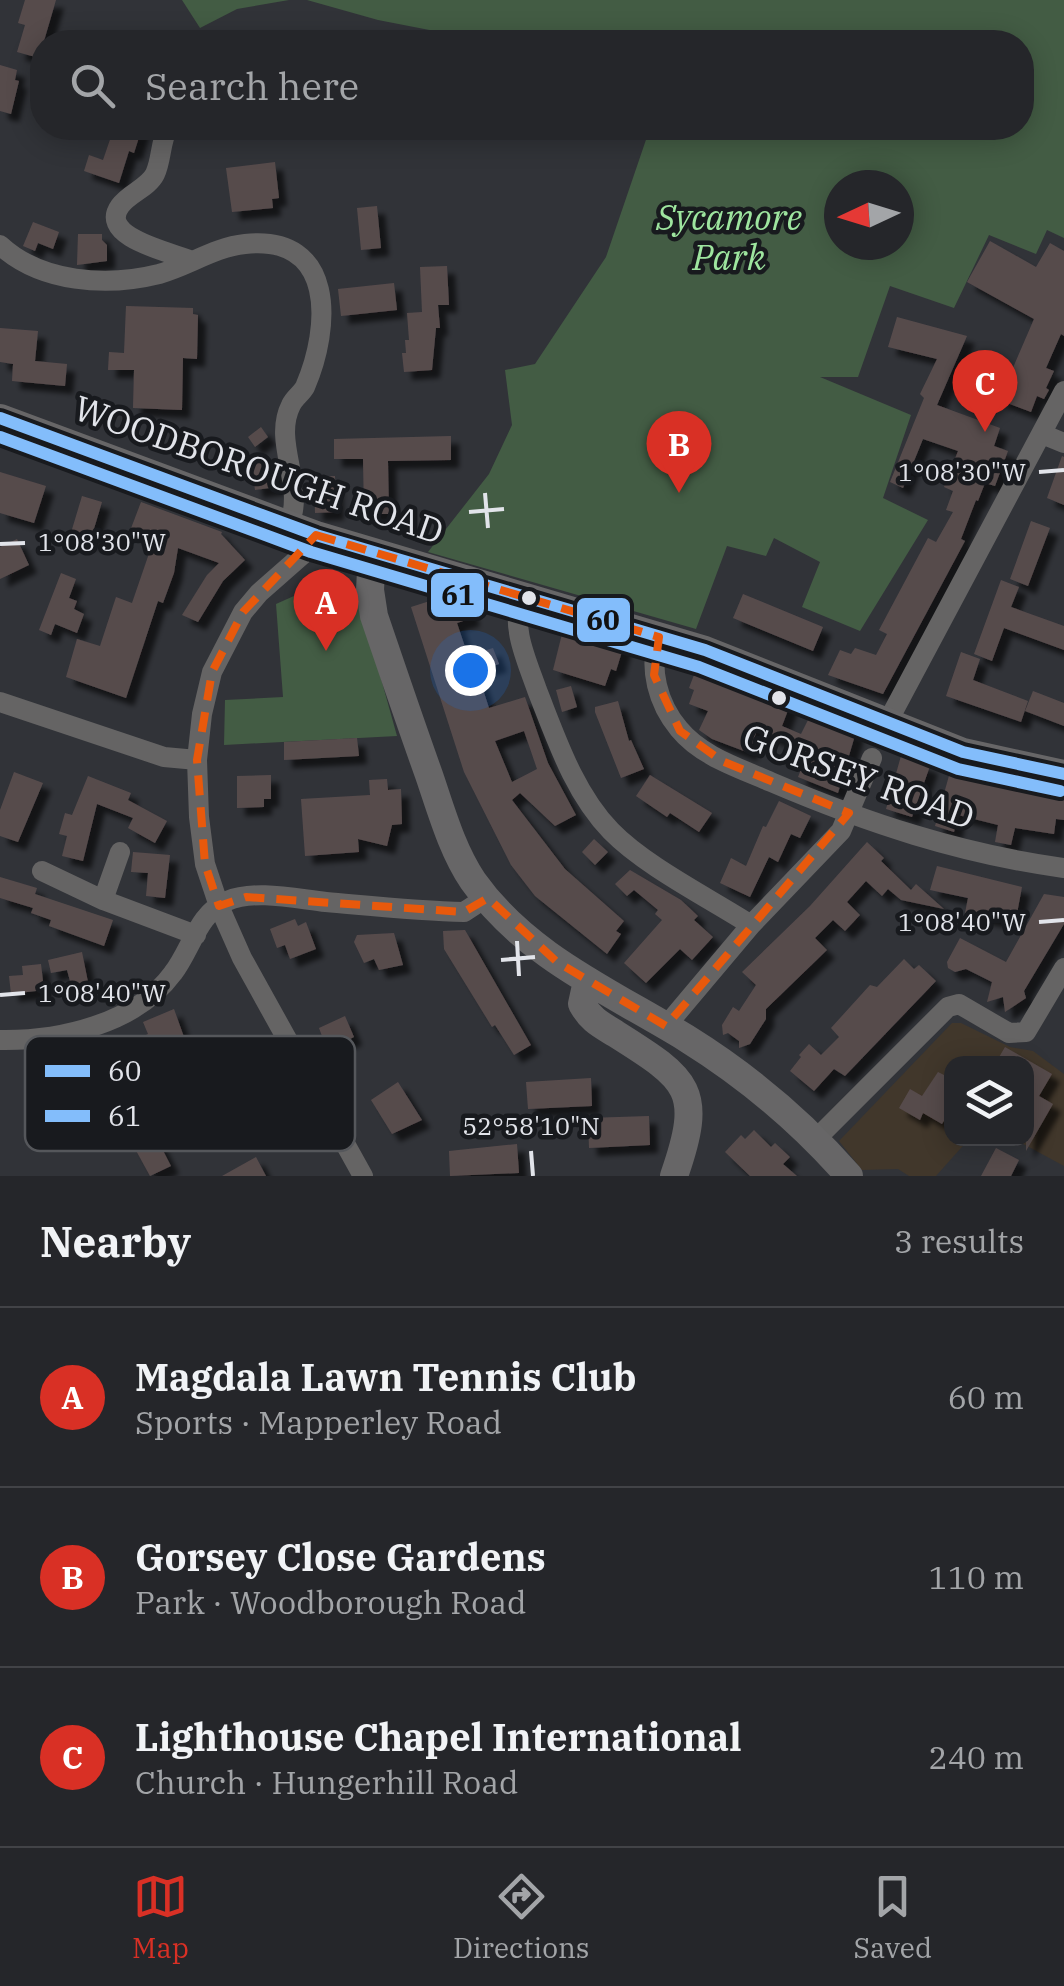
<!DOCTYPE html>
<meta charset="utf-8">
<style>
:root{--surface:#25262a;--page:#313236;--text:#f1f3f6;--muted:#a3a5a8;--line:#424347;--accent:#d93025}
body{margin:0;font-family:"IBM Plex Serif",serif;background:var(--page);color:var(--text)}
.controls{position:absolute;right:30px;bottom:30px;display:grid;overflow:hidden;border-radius:20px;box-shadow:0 5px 25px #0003}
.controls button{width:90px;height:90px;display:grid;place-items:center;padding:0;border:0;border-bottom:2px solid var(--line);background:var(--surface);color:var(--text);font:50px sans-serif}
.compass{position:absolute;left:824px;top:170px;width:90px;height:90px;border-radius:50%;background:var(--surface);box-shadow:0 5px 25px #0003;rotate:266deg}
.you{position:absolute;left:470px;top:670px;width:35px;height:35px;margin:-25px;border:8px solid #fff;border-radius:50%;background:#1a73e8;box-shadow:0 0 0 15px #1a73e833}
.badge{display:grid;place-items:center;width:65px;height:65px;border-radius:50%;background:var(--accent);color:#fff;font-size:32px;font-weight:700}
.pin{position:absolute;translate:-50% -82px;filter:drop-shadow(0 2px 5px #0008)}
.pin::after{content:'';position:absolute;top:52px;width:35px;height:30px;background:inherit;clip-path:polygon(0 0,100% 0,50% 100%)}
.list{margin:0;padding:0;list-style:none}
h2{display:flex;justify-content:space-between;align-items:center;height:130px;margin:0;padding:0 40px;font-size:42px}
h2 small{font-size:32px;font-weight:400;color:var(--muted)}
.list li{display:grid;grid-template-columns:65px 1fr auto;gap:30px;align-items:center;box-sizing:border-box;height:180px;padding:0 40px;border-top:2px solid var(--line)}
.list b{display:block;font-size:38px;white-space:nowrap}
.list p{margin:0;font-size:32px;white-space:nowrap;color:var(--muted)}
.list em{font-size:32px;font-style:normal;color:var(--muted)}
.icon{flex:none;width:55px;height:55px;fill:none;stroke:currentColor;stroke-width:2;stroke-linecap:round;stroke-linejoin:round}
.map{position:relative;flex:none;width:1064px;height:1176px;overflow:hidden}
.search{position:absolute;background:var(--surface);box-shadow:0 5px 25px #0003;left:30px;right:30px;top:30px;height:110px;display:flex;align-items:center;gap:25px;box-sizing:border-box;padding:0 35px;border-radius:40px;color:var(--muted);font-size:38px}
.sheet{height:670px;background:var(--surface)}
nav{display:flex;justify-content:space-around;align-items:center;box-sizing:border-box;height:140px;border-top:2px solid var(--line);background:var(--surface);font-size:28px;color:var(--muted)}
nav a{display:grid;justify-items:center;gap:5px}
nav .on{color:var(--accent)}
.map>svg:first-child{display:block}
</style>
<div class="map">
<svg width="1064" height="1176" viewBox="0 0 1064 1176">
<defs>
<filter id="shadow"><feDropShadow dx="8" dy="8" stdDeviation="2.5" flood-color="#0009"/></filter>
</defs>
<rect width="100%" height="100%" fill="#313338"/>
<path fill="#41372b" d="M952,1023H961L1010,1047L1033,1051L1064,1074V1166L1014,1139L1026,1138V1064H952V1138L969,1139L936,1176H909L898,1169L862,1170L839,1141Z"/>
<path fill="#435c44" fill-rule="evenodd" d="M182,0H289L237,9L200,28Z
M307,0H1064V238L1047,230L1036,254L989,235L954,308L890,286L858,377H820L911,415L883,498L928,520L860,631L802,607L820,562L774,538L766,556L727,546L696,629L428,552L489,474L512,425L505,370L535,364L606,257L650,128H1022V42H491L378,20ZM839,185H899V245H839Z
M323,583L343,588L360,603L397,736L224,745L225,700L283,697L276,604Z"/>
<path fill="#574b4c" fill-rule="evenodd" filter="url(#shadow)" d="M25,0H56L39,58L17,52L25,25L18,23Z
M0,65L17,70L15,80L19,81L11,114L0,111Z
M114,128H142L134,153L129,151L119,183L84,171L89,155L103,160Z
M275,162L279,198L272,199L273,208L232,212L226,168Z
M377,206L381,248L361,250L357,208Z
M33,222L59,232L53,249L38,243L35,251L23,246Z
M78,234H102V240L107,245V261L77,265Z
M990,241L1036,267L1050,243L1064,251V336L1061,334L1046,368L1054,371L1046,388L1049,390L1044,399L1037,396L1031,412L999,400L1034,319L967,282Z
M447,266L449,305H438L440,328H436L432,370L404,372L402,353H406L405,340H409L407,313L422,312L420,267Z
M394,283L397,310L341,316L338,289Z
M126,306L193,308V314L198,315L197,359L183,358L182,410L133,408L134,370H108L109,352L124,353Z
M897,317L967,336L937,405L1000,428L994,446L1008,451L995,486L985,483L978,501L976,500L961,539L965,541L883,694L828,675L840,650L851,654L855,648L876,655L887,634L879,630L928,538L936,542L953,512L946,510L953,491L944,487L958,451L923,439L903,488L890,482L924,398L920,394L937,359L888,347Z
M0,328L38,331L35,361L67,364L65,386L12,381L13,364L0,362Z
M261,427L268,437L255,447L248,437Z
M451,436V460L388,461L389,514H364L363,459H334V439Z
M1062,456L1064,457V505L1047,498Z
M273,461L277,487L255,490L251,463Z
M0,472L46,486L34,523L0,513Z
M335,476L336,512L315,513L314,477Z
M82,496L102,502L90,542L70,536Z
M141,502L222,532L221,534L245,560L223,581L198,622L182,615L207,575L219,563L178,548L174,573L163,603L158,601L126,698L66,677L77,639L100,646L116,597L132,603L154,539L130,531Z
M1031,521L1050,528L1028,586L1010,579Z
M17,539L29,565L0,579V547Z
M61,573L76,579L69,598L77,601L74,609L84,614L77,633L55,624L51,635L39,630Z
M1001,580L1019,587L1011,607L1064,626V650L1004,628L992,661L974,654Z
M743,594L823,627L813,651L733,618Z
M466,598L472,618L457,623L468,656L493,648L499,664L477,671L489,708L525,697L548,763L576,815L555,826L520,793L512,800L565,869L624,921L616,931L621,934L607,954L535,896L511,865L464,772L411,607L433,600L436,608ZM524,731L537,769L512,782L495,741Z
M564,626L624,645L616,671L611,669L605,686L553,670Z
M961,652L980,659L973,680L1028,701L1021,722L946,696Z
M697,667L784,700L790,705L782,726L801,734L811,714L856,732L838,793L798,777L807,754L783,741L757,730L749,753L712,739L699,730L708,711L689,704L694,690L689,688Z
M571,686L577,707L562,712L556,690Z
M1033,691L1064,703V726L1025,711Z
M618,701L629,741L631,740L644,769L621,778L595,712V707Z
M357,738L359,756L284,760V742Z
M901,756L930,766L912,817L886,809Z
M14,772L43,783L18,842L0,836V810Z
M950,772L996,785L1064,797V820L1056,819L1054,834L1015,828L1011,845L995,842L998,825L958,815L954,832L935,826Z
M271,775V799H264V807L237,808V776Z
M650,775L712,813L699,832L670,813L667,817L636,796Z
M88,776L131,793L128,800L167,821L155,843L128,828L133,818L97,804L83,861L62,856L67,836L59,834L65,813L72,815Z
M387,779L388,790L401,789L402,824L392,825L387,846L358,839L359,852L305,856L301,799L370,795L369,780Z
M779,801L811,816L800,838L791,834L778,862L769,857L750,897L720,883L731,858L746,866L763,826L766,827Z
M594,839L608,852L595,865L582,852Z
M867,842L884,858L881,861L911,890L916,884L944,909L901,900L888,889L882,896L866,881L847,902L860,915L845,931L833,920L815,938L827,950L766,1009V1019L750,1044L739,1048V1041L728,1033L723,1035L722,1025L733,1007L739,1011L756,985L742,972L810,906Z
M133,852L170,855L165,898L146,896L148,873L131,872Z
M937,866L1022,887L1015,924L965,913L968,898L930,890Z
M630,870L681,900L698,916L694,920L713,937L692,960L680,949L646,983L624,963L662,920L655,914L658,910L634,890L627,896L615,884Z
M0,877L37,888L35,894L113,920L104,946L49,926L51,920L31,913L33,908L0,898Z
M1044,894L1064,897V924L1024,991L1026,998L1005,1012L1003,997L987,1002L992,982L966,969L955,972L948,968L947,962L960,938L1006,962Z
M295,919L298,926L306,922L316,949L290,959L285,945L277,948L270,929Z
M465,930L531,1045L514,1055L495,1025L492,1027L444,949L443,931Z
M394,933L403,965L379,970L374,959L364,963L354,942L357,935Z
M82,952L88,982L71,985L67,970L51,973L48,960Z
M904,959L914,969L919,965L936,981L845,1076L834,1069L814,1091L790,1071L801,1057L799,1055L809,1044L821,1055L839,1037L831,1028L870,985L877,987Z
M41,964L44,990L11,994L9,976L23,975L22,966Z
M174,1009L199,1079L175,1087L172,1078L168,1079L160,1053L112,1076L103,1055L148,1034L143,1022Z
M345,1016L354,1037L340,1044L345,1054L331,1060L319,1028Z
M1005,1047L1052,1074L1039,1096L1053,1104L1026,1151V1064H995Z
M938,1072L952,1079V1108L942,1124L923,1113L920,1120L899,1108L910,1089L922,1096Z
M591,1078L592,1106L528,1109L526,1082Z
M398,1082L422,1120L392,1134L371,1100Z
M649,1116L650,1145L589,1148L588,1118Z
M754,1130L771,1147L775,1143L790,1157L783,1164L797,1176H750L725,1152L741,1135L745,1139Z
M154,1133L171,1166L150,1176L133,1145Z
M517,1144L519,1173L450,1176L449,1151Z
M996,1148L1019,1160L1011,1176H981Z
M256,1157L266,1176H222Z"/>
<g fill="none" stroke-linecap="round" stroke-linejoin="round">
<path stroke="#656464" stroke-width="20" d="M168,128C160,142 162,159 155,174C148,188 129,193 120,206C97,238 175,253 192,261
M0,245C41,283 107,287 159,274C188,266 215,247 245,244C336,234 331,327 305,387C301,394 294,398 291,405C272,442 306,486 289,524
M1042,434L1064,443
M316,535L309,549L259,593L243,612L212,672L202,714L197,760L199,817L205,864L219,906L242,958L363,1176
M520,594C512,630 525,656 537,690C556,738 574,793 611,831C645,866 709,898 751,925
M659,637C648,668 658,704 679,729C702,757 740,768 771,782C867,823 961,854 1064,868
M0,702L164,757L197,760
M887,723L1064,391
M42,871L103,900L196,935
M103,900L120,852
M666,1026L751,925L841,831L872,758
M0,1040C59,1041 136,1024 173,973C191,950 198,913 227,901C255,889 297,899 326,902C372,906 418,911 464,912L487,897
M816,1139L948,1007L959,1004L1009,1033L1026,1032L1064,968"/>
<path stroke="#676667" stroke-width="28" d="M0,418L316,535L705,650L963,752L1064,774
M372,553L370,590L374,616C392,669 410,722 429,775C441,810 452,850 473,881C526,956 611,992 686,1038C747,1076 802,1122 849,1176
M587,981L582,1004C591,1020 600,1024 616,1034C689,1080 704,1090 674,1176"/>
<g stroke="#181a1e" stroke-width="20">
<path id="bus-1" d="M0,418L316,535L705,650L963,752L1064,774"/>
</g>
<g stroke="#181a1e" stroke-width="20">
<path id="bus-2" d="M0,437L311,552L699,667L958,769L1060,791"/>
</g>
<use href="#bus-1" stroke="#83bdfb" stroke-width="12"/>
<use href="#bus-2" stroke="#83bdfb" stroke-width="12"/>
</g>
<path fill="none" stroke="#e8590c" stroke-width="8" stroke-dasharray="20 12" stroke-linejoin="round" d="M316,535L659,637L654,675L680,731L722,761L849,813L666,1026L557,962L488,898L464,912L246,897L219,906L205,864L197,760L212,672L243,612Z"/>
<path fill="none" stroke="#e2e4ea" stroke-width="4" d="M1039,472L1064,470M485,493L488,528M469,512L504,509M0,544L25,543M1039,922L1064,920M517,941L519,976M501,960L535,957M0,995L25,993M531,1151L533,1176"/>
<g fill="#e2e4ea" stroke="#181a1e" stroke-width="4">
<circle cx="529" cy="598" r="9"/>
<circle cx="779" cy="698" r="9"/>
</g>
<g text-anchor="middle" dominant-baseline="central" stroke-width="9" stroke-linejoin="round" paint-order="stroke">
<g font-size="35" font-style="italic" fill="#9ee59f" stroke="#181a1e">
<text x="729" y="217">Sycamore<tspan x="729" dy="40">Park</tspan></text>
</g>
<g font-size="35" fill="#e2e4ea" stroke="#181a1e">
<text transform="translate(259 469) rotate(19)">WOODBOROUGH ROAD</text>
<text transform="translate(859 776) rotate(20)">GORSEY ROAD</text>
</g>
</g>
<rect x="25" y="1036" width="330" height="115" rx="15" fill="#181a1e" stroke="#55575b" stroke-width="2.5"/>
<rect x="45" y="1065" width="45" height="12" fill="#83bdfb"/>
<rect x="45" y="1110" width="45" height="12" fill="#83bdfb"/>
<g font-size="28" fill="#e2e4ea">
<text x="108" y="1081">60</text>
<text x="108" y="1126">61</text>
</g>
<g font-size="25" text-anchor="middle" fill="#e2e4ea" stroke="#181a1e" stroke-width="9" stroke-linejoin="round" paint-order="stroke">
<text x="962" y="481">1°08'30"W</text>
<text x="102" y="551">1°08'30"W</text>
<text x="962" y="931">1°08'40"W</text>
<text x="102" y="1002">1°08'40"W</text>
<text x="531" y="1135">52°58'10"N</text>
</g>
<g stroke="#181a1e" stroke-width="4">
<rect x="429" y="571" width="57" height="48" rx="10" fill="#83bdfb"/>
<rect x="575" y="596" width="57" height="48" rx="10" fill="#83bdfb"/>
</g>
<g font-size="28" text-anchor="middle" font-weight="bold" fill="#111">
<text x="458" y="605">61</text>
<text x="603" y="630">60</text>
</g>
</svg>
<div class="controls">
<button><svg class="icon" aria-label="layers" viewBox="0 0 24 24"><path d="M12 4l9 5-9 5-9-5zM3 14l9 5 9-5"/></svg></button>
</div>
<svg class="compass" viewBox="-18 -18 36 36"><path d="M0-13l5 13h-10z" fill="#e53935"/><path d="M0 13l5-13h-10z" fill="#a3a5a8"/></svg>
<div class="you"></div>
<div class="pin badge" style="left:326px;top:651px">A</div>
<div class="pin badge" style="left:679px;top:493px">B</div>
<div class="pin badge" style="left:985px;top:432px">C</div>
<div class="search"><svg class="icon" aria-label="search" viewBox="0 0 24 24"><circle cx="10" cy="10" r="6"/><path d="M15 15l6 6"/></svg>Search here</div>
</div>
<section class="sheet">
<h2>Nearby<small>3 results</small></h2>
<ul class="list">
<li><span class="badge">A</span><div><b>Magdala Lawn Tennis Club</b><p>Sports · Mapperley Road</p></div><em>60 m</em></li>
<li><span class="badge">B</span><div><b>Gorsey Close Gardens</b><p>Park · Woodborough Road</p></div><em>110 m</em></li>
<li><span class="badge">C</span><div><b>Lighthouse Chapel International</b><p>Church · Hungerhill Road</p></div><em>240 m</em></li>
</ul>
</section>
<nav>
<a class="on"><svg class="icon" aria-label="map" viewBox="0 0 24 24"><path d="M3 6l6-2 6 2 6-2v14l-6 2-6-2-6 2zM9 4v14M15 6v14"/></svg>Map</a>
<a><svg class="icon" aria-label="directions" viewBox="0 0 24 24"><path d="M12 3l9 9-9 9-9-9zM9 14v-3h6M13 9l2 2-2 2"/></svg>Directions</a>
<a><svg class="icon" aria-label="saved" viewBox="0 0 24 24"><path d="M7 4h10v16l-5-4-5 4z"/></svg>Saved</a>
</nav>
